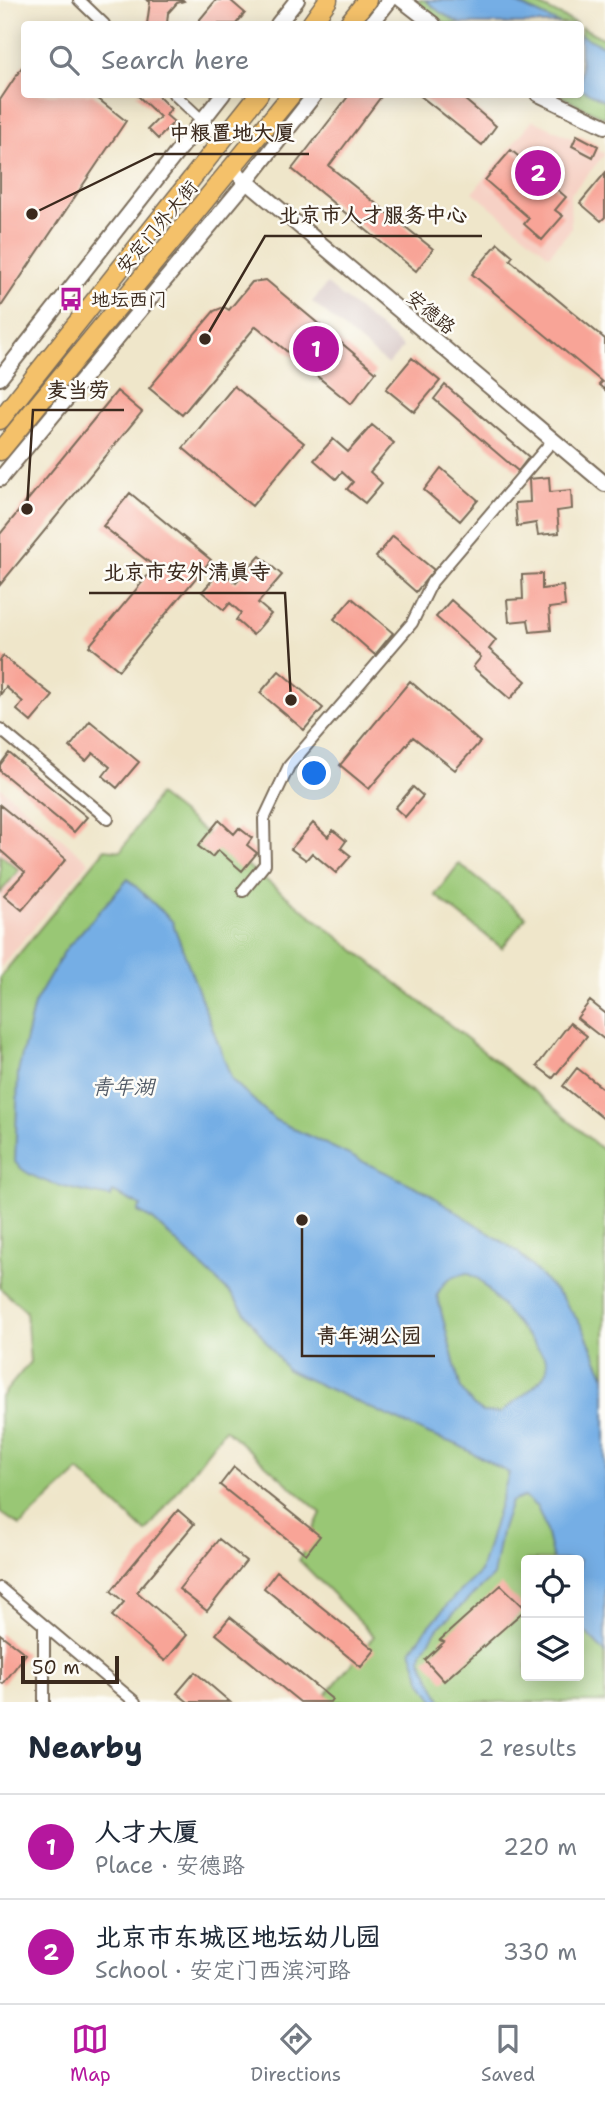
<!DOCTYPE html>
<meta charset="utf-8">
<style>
:root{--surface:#fff;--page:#f6f6f7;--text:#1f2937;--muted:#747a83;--line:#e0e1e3;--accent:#b5179e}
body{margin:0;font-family:"Shantell Sans","LXGW WenKai TC",sans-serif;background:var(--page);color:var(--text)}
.controls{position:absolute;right:21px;bottom:21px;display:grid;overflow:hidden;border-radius:7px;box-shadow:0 4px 18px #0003}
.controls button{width:63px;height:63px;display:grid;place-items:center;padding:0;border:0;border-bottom:2px solid var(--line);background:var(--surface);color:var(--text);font:35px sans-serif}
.scale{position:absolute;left:21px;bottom:18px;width:98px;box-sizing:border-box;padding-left:7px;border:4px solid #3b2a1e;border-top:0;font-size:19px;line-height:24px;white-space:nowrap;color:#3b2a1e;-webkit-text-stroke:5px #fdfcf7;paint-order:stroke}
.you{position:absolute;left:315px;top:774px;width:24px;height:24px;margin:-18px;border:5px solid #fff;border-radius:50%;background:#1a73e8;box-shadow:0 0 0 10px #1a73e833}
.badge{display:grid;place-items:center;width:46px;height:46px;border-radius:50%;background:var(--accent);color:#fff;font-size:23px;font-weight:700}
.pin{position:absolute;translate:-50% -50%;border:4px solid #fff;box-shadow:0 2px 7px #0006}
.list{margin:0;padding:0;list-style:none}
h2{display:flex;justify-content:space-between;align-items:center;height:91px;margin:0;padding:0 28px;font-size:30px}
h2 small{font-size:23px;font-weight:400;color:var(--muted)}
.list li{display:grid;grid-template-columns:46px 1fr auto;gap:21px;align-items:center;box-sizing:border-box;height:105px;padding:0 28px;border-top:2px solid var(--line)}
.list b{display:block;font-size:26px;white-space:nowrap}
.list p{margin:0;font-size:23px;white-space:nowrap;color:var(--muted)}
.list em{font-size:23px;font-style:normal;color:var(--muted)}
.icon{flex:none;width:38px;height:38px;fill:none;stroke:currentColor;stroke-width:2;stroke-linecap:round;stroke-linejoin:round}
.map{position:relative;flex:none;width:605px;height:1702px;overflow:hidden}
.search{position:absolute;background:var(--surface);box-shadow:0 4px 18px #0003;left:21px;right:21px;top:21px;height:77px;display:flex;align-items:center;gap:18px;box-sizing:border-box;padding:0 24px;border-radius:7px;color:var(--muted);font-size:26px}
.sheet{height:301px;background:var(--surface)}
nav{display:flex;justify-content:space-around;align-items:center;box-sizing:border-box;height:98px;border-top:2px solid var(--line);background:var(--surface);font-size:19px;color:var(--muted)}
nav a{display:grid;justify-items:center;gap:4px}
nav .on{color:var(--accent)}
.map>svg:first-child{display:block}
</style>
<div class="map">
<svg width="605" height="1702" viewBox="0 0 605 1702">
<rect width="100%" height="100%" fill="#fdfcf7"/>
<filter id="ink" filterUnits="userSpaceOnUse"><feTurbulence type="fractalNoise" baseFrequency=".0143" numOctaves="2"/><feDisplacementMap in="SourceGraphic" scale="14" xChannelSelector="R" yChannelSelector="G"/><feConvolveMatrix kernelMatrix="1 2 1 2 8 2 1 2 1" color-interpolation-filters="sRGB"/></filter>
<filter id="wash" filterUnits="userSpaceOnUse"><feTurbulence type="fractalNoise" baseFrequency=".00686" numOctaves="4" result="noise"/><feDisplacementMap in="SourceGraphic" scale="28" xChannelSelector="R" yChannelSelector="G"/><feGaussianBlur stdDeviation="1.57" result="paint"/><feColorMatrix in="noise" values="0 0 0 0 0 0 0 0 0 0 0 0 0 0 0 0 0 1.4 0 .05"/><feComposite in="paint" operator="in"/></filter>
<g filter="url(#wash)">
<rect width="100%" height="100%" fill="#efe6ca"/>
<path fill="#f6d1c5" d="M533,120L605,154L570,195L571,229L549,255L473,192Z
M0,787L89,862L0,968Z"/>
<path fill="#d1bfbf" d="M327,284L403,347L388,365L312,302Z"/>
<path fill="#99c775" stroke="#6a784a" stroke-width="2" fill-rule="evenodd" d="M420,0H529L577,24H447L417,3Z
M581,27L605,39V118L558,95L580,94Z
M158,795L540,1096L605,1152V1702H320L374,1636L299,1560L321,1513L225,1429L146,1532L79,1471L20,1526L0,1512V1398L30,1362L26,1311L0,1288V977L105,849L121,851ZM526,1560H579V1676H526Z
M0,854L19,870L0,893Z
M459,864L526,917L502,948L435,895Z"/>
<path fill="#75aee5" stroke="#586c82" stroke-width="2" fill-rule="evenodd" d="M425,0H510L560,24H461L441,13Z
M580,35L605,47V101L581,89Z
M128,879L172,921L232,1080L275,1120L425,1191L518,1252L561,1297L582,1326L605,1377V1653L579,1625V1560H553L545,1526L537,1507L524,1497L511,1502L501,1532L493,1576L438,1628L422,1652L421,1659L442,1702H435L422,1682L411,1650L426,1630L456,1595L480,1572L509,1473L458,1445L430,1435L287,1370L231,1294L153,1220L138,1212L141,1206L113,1192L110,1197C83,1191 31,1184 15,1162L18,1072L34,1004L65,950ZM467,1273L479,1279L545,1357C547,1362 548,1364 547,1369C544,1382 512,1404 500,1413L483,1412L473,1405L461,1389L437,1295C444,1281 451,1276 467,1273Z"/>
<g id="blocks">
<path fill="#f8a497" d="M147,0H183L184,1L177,3L168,13L167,24H147L150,2Z
M216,0H230L245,13L236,24H196Z
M24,64V94H92L126,121L0,308V100Z
M136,94H156L171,109L166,115L174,122L158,139L148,129L160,117Z
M350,94H383L329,166L433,249L416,271L292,169Z
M418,94H458L496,126L482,145Z
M577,135L598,146L593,157L572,146Z
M511,150L566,197L555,210L563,216L542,240L524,224L529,218L485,180Z
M605,173V217L601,221L580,203Z
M498,243L513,256L510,260L605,339V390L599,385L602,382L472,274Z
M266,280L376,372L351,404L256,326L182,415L149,388L214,311L224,307L229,310L252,282Z
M412,358L440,381L414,412L386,389Z
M445,385L529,457L518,471L434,399Z
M234,386L304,443L252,506L183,448Z
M117,391L142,412L0,585V534Z
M372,425L394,443L370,472L382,483L365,503L347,489L353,482L342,472L336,479L314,460L333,439L348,452Z
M441,468L478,500L460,521L424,490Z
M549,477L550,492L571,490L572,509L557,511L559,533L538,535L536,523L517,526L515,503L530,502L529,479Z
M130,493L211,560L119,670L89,646L155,567L103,526Z
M393,536L434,570L416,592L376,557Z
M260,556L282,575L258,603L271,614L253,635L236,620L241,613L230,603L224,610L202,592L221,570L236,583Z
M542,574V589L563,586L565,606L549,608L551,630L530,632L528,620L509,622L507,600L523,599L522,575Z
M352,598L393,633L375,655L334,619Z
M451,600L496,640L489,649L526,681L510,699L473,667L481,657L436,617Z
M3,656L53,696L31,722L17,710L23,702L6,687L0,695V660Z
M279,671L323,708L304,730L260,693Z
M410,681L480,742L455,770L413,737L369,789L340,765Z
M90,721L139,762L117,788L103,776L110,767L93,753L86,761L70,747Z
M9,753L87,817L74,832L0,771V765Z
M413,787L423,796L405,817L395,808Z
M0,805L66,859L22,910L4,895L25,872L0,850Z
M219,820L234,834L239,828L252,838L247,845L257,853L242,871L218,850L212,857L198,846Z
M313,823L328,837L333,830L346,841L341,848L351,856L336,873L312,853L306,860L291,849Z
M590,1001L605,1013V1040L577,1018Z
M570,1023L587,1036L553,1078L537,1066Z
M577,1068L605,1090V1120L563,1086Z
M234,1467L320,1536L306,1554L220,1485Z
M178,1510L194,1524L137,1592L187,1635L165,1661L112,1616L124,1602L111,1591Z
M219,1539L246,1561L207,1611L179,1589Z
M277,1571L375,1650L361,1667L264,1588Z
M501,1585L526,1609L444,1681L425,1660L444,1642L440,1640Z
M230,1617L332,1699L330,1702H300L216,1634Z
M0,1634L26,1654L3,1684L0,1682Z
M195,1672L230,1702H188L177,1693Z"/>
</g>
</g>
<g filter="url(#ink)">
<use href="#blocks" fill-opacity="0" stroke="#7a6c5a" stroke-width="2"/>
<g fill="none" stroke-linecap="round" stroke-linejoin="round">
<g stroke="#7a6c5a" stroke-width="14">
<path id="minor" d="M79,0L104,24
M174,94L224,141
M0,729L108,819
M243,891L265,864L264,819L289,766L412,623L432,582L553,440
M0,1588L135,1702
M44,1702V1626"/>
</g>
<g stroke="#7a6c5a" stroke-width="18">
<path id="tertiary" d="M402,0L433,24
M278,24L297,0
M371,24L390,0
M538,94L605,126
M232,169L605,484
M0,378L223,94
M0,479L247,181L315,94"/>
</g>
<g stroke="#7a6c5a" stroke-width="21">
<path id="primary" d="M311,24L328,0
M348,24L367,0
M0,420L259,94
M0,451L292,94"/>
</g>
<use href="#minor" stroke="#fff" stroke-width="10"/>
<use href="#tertiary" stroke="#fff" stroke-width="14"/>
<use href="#primary" stroke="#f4c16a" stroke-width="18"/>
</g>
</g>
<defs>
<g id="bus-bare" transform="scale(1.89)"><path d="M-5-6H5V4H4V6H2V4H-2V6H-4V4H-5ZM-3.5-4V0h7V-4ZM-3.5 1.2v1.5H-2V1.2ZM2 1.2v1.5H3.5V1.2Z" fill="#b5179e" stroke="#fdfcf7" stroke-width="2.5" paint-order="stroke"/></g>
</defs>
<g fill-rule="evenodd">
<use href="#bus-bare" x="71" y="299"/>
</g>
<g text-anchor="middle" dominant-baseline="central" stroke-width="5" stroke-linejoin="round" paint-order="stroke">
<g font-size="19" fill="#3b2a1e" stroke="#fdfcf7">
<text transform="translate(157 227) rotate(-50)">安定门外大街</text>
<text transform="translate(431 312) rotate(40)">安德路</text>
</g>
<g font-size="19" fill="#3b2a1e" stroke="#fdfcf7" text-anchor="start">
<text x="91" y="299">地坛西门</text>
</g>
<g font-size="21" font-style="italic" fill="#4f5864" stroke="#fdfcf7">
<text x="123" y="1087">青年湖</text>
</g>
</g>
<path fill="none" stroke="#3b2a1e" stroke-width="2.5" d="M32 214L155 154H309M205 339L265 236H482M27 509L33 410H124M291 700L285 593H89M302 1220L302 1356H435"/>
<g fill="#3b2a1e" stroke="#fdfcf7" stroke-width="2.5">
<circle cx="32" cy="214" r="7"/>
<circle cx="205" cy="339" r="7"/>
<circle cx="27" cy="509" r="7"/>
<circle cx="291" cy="700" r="7"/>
<circle cx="302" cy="1220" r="7"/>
</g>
<g font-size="21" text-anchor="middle" font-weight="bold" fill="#3b2a1e" stroke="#fdfcf7" stroke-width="5" stroke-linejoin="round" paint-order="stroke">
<text x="232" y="140">中粮置地大厦</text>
<text x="373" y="222">北京市人才服务中心</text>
<text x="78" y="397">麦当劳</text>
<text x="187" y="579">北京市安外清真寺</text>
<text x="369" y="1343">青年湖公园</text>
</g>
</svg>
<div class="controls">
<button><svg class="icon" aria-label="locate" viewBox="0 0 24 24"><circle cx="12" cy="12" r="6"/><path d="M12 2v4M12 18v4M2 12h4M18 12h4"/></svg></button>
<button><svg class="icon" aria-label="layers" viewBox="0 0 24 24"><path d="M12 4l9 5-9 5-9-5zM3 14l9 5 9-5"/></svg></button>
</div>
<div class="scale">50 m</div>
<div class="you"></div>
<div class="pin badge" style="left:316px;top:349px">1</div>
<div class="pin badge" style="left:538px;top:173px">2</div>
<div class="search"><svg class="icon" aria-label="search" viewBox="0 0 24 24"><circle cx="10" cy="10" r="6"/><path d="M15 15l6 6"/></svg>Search here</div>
</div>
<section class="sheet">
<h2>Nearby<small>2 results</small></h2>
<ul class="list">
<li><span class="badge">1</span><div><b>人才大厦</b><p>Place · 安德路</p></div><em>220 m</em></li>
<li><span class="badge">2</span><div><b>北京市东城区地坛幼儿园</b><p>School · 安定门西滨河路</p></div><em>330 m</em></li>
</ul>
</section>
<nav>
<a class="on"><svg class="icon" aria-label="map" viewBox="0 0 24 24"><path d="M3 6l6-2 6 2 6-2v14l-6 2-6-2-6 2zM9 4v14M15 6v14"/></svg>Map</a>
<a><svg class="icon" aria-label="directions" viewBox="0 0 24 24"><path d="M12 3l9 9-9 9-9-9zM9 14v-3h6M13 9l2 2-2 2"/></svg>Directions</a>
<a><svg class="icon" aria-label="saved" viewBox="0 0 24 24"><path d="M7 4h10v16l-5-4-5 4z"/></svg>Saved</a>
</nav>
